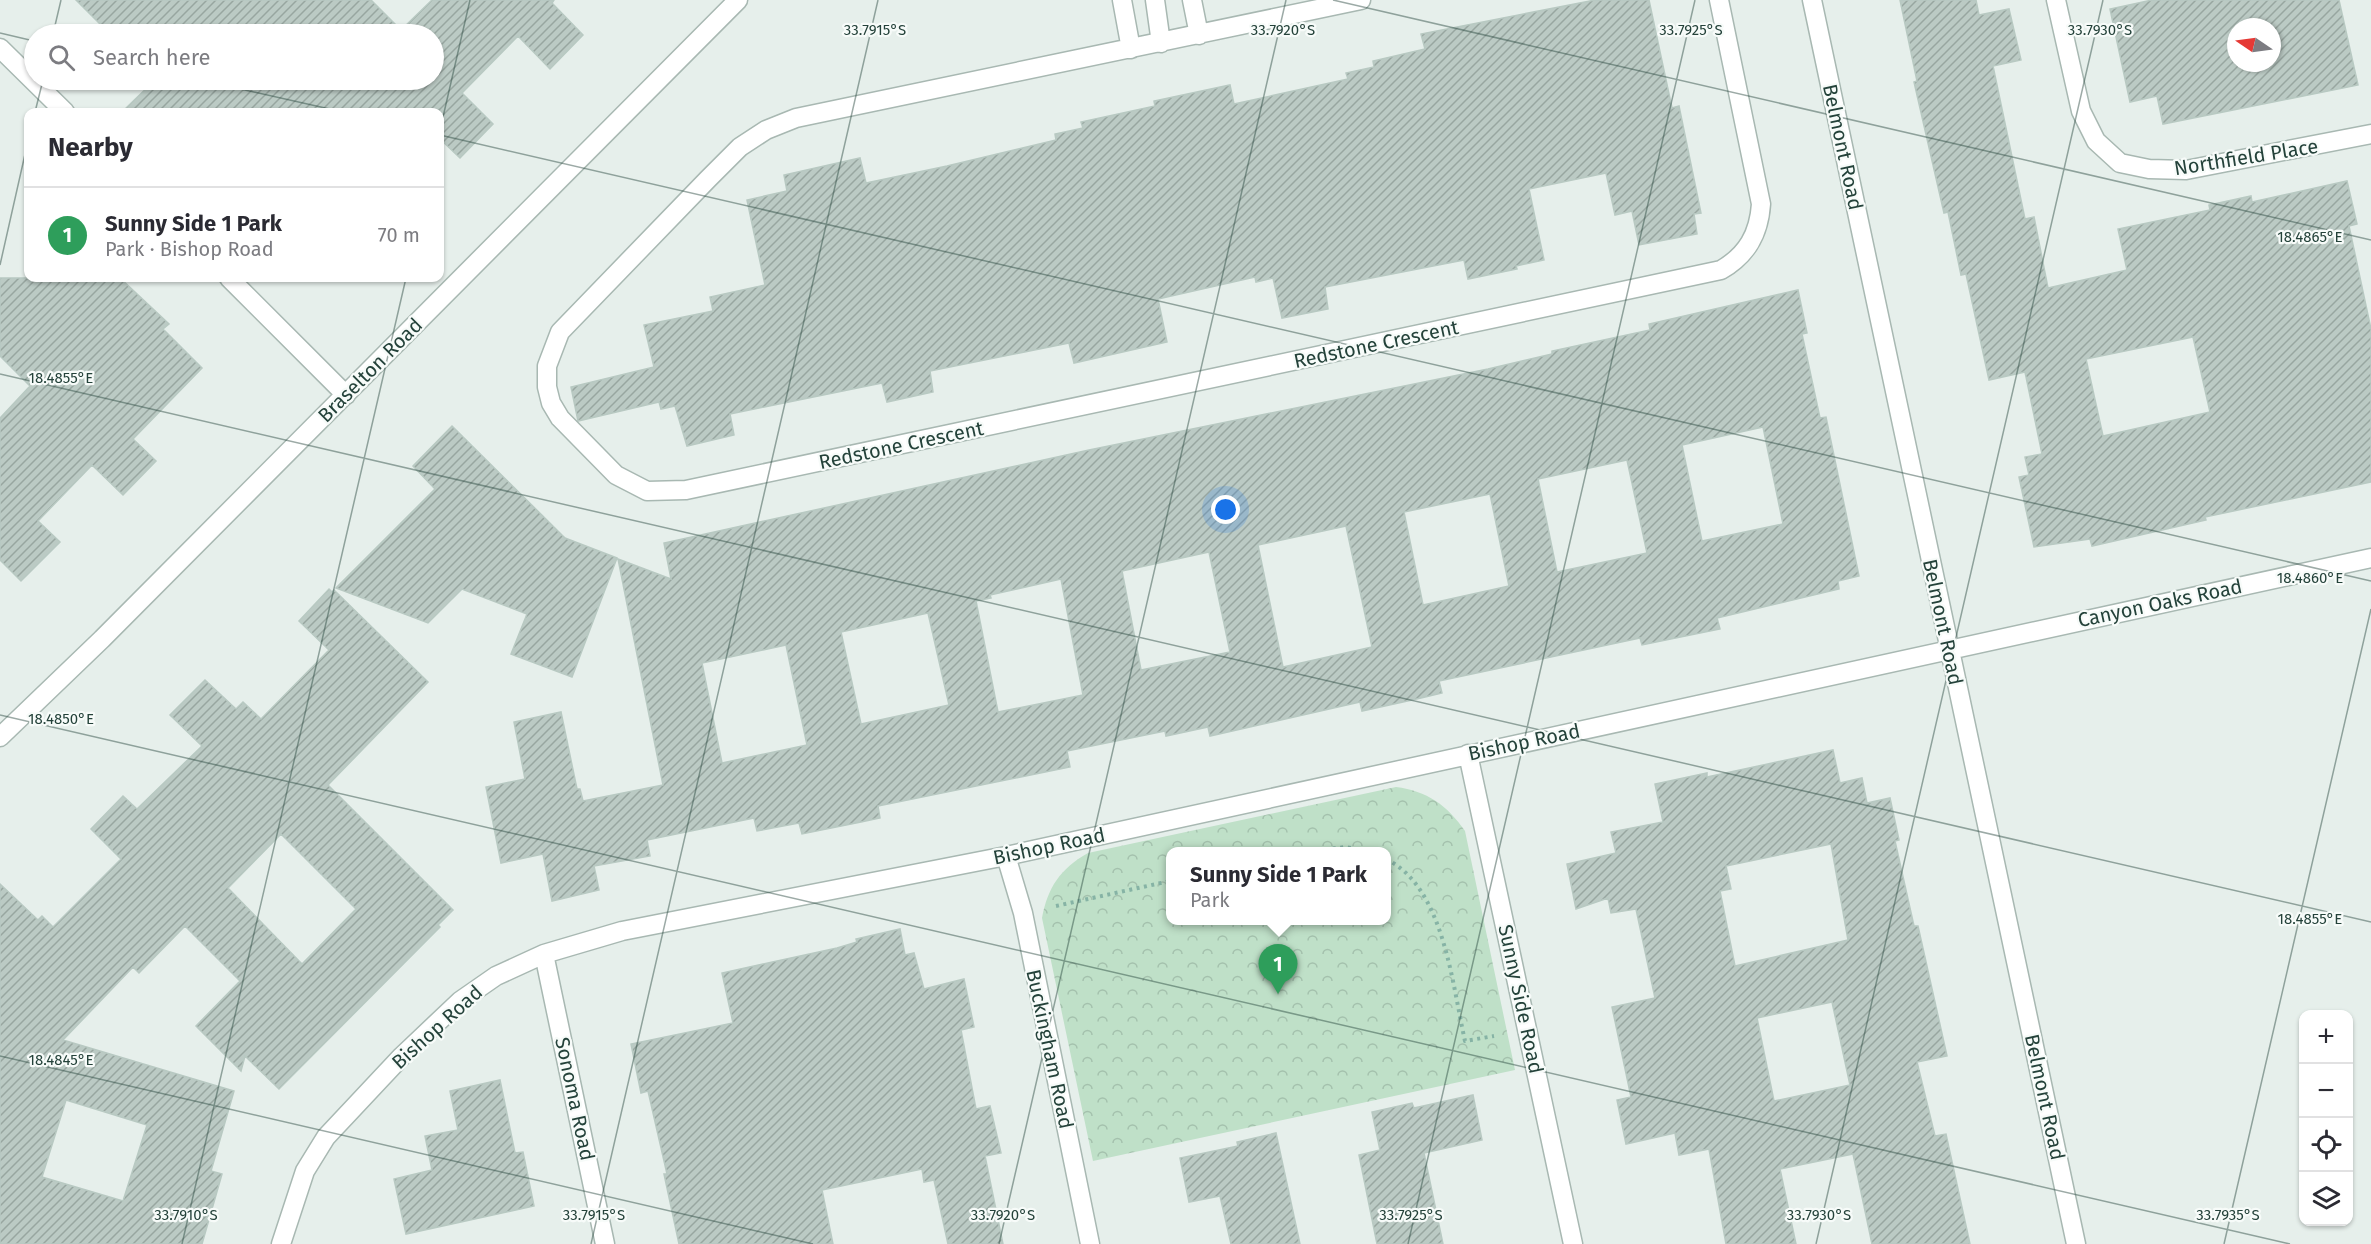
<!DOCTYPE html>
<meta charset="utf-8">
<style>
:root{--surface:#fff;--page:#f2f2f3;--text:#2b2b33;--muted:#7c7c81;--line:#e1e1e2;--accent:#855347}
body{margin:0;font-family:"Fira Sans",sans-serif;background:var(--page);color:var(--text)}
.controls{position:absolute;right:18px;bottom:18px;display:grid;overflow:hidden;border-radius:12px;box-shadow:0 2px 4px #0004}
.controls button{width:54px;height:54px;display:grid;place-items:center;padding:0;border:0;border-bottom:2px solid var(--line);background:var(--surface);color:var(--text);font:30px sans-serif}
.compass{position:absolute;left:2227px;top:18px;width:54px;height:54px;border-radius:50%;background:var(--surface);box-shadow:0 2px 4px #0004;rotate:283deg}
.you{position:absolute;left:1226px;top:510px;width:21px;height:21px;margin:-15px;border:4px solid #fff;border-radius:50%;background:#1a73e8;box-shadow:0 0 0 9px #1a73e833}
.badge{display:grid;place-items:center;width:39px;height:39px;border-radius:50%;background:var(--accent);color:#fff;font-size:20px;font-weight:700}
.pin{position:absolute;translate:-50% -50px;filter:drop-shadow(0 2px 3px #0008)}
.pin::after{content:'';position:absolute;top:32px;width:21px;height:18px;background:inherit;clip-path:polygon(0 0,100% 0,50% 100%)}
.popup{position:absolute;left:1166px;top:847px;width:225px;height:78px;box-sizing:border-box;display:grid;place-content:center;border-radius:12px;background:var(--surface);filter:drop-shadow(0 2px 4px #0005);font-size:20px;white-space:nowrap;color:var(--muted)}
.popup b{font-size:22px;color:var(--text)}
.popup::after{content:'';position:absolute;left:50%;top:100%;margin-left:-12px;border:12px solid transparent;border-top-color:var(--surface)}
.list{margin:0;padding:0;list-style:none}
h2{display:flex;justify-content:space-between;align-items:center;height:78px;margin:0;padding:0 24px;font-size:26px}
h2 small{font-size:20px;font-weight:400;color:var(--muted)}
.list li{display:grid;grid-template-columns:39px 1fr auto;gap:18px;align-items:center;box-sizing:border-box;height:96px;padding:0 24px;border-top:2px solid var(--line)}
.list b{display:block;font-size:22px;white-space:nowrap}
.list p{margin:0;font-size:20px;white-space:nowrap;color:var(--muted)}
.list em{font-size:20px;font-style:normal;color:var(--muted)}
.icon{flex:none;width:33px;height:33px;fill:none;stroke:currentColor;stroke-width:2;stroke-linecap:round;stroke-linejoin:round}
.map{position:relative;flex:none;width:2371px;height:1244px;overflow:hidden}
.search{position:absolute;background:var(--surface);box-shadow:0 2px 4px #0004;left:24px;top:24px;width:420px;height:66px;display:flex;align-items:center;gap:15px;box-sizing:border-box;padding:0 21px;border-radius:33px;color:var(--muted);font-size:22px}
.panel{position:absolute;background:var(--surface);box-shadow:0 2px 4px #0004;left:24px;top:108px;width:420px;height:174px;border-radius:12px}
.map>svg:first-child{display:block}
</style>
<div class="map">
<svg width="2371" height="1244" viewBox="0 0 2371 1244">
<defs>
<pattern id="park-crowns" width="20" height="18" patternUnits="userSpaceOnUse" patternTransform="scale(1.5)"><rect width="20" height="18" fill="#bfe0c8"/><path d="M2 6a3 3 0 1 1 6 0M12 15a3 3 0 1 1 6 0" fill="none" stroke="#a4c1ad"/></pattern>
<pattern id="building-hatch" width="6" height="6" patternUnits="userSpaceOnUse" patternTransform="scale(1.5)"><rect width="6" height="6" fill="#bbcac4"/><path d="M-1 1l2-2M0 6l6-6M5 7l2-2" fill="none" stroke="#98a6a0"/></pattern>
</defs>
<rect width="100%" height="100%" fill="#e6efeb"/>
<path fill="url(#park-crowns)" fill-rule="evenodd" d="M1396,787C1427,791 1447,805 1465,831L1515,1070L1093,1161L1042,918C1048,887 1060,869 1088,853ZM1170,852H1386V920H1170Z"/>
<path fill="url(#building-hatch)" stroke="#b8c9c2" stroke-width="1.5" fill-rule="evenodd" d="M76,0H371L401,30L432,0H554L552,3L583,35L550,69L518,36L462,93L493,124L460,158L440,139V112H122L155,80H434V34H110Z
M1595,0H1649L1672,108L1679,106L1701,213L1694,214L1697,234L1639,245L1632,211L1615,215L1606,173L1529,189L1544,260L1516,266L1517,269L1468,279L1464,260L1325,287L1328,309L1282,318L1273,278L1256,282L1255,277L1158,299L1167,342L1074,363L1069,343L930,371L933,392L887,402L882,383L730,414L734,435L687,446L675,406L661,409L659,402L578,421L571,387L654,367L644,325L713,311L710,297L765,285L747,200L787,191L784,175L860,158L866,183L947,166L1056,140L1055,134L1083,128L1081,122L1155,106L1154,101L1230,85L1234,104L1348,79L1346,73L1374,67L1373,61L1425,49L1421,34Z
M1900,0H1976L1979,15L2009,9L2021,60L1993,66L2025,219L2034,217L2048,288L2127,270L2118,229L2210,210L2209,205L2251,196L2252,202L2347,181L2357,224L2349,226L2371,329V482L2205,517L2206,520L2092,546L2090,539L2034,547L2019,477L2029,475L2025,457L2042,454L2025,372L1989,380L1966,274L1961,275L1948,212L1944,213L1914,82L1917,81ZM2193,337L2210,412L2103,436L2086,359Z
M2152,0H2339L2358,85L2163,124L2157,96L2130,102L2110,9ZM2236,27H2272V63H2236Z
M0,278H120L169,324L163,329L202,368L133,439L156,461L123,495L92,465L38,521L60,542L21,581L0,560V418L30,386L0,356Z
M1798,290L1807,333L1802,334L1820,418L1826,417L1859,576L1838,581L1839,589L1717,618L1720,629L1642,645L1640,638L1439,681L1442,693L1421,698L1362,711L1360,702L1210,736L1208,727L1166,736L1165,731L1067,751L1070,767L878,806L880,818L861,822L802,834L799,823L757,831L754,818L647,840L650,856L594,866L599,890L552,901L543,854L501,863L486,787L525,779L514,722L561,712L577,789H580L583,801L663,785L618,559L671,579L664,543L1089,450L1488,369L1552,354V351L1650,330L1649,324ZM1763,427L1783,524L1702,541L1682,445ZM1627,460L1647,553L1557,572L1538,479ZM1490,494L1509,586L1423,605L1404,512ZM1346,526L1372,647L1283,667L1258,545ZM1209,552L1230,652L1141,670L1122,571ZM1061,579L1083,695L998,712L976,601L991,598L990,595ZM928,613L949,705L861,724L841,632ZM786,645L807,745L722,763L702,663Z
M452,426L565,538L617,558L572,677L511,654L527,614L462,589L428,623L336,588L435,489L413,466Z
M329,589L332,592L334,590L428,682L328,785L453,910L438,925L440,927L279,1089L245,1056L241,1071L196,1026L240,981L185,926L139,973L133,967L63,1040L234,1091L211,1171L222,1174L202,1244H0V884L38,920L42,916L53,927L121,859L91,829L123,796L137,809L202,746L170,715L205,680L236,709L243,702L261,719L329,650L299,621ZM281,834L356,909L302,964L228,888ZM66,1100L147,1125L123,1201L42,1177Z
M1833,750L1840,783L1862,778L1867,803L1890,798L1899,840L1895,841L1914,926H1918L1947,1056L1917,1062L1935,1136L1946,1134L1970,1244H1872L1853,1154L1780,1169L1796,1244H1726L1709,1149L1679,1155L1675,1133L1626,1144L1617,1100L1631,1097L1612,1007L1655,998L1636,909L1611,913L1608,898L1576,909L1567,864L1616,853L1611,832L1663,822L1655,784L1707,773V777ZM1831,844L1848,940L1735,966L1720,891L1731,889L1726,866ZM1832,1002L1850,1085L1774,1101L1757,1018Z
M900,929L905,955L914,953L924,989L964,979L974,1027L961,1030L976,1109L990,1106L1001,1153L985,1156L1003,1244H948L934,1180L924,1182L922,1169L822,1190L833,1244H679L664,1174H667L648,1091L641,1093L631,1044L733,1023L722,973L837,948L857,942L856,939Z
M500,1080L515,1153L523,1152L534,1206L406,1234L394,1179L432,1170L425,1136L458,1130L450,1091Z
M1473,1095L1482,1140L1424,1153L1443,1244H1377L1359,1155L1380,1150L1372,1112L1412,1103L1414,1108Z
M1276,1133L1300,1244H1231L1220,1196L1189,1202L1180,1158L1238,1146L1237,1142Z"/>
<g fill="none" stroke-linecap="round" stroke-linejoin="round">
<g stroke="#a8b8b2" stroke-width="21">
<path id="minor" d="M1122,0L1131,49
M1155,0L1161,43
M1192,0L1199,35
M1361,0L796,118L766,130L740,147L708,179L560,332L547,366V387L551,403L560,418L616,475L647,491L686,490L1721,270C1747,255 1759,234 1761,204L1719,0
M1812,0L2076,1244
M2056,0L2081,111L2096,141L2120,163L2149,169L2186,170L2371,134
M0,48L65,112
M229,278L346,395
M0,737L102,639L738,0
M1468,754L1573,1244
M1006,856L1023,913L1090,1244
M544,954L605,1244
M281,1244L305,1171L326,1137L402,1056L460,1001L496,976L544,954L622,931L1006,856L2371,558"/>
</g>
<path stroke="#86b3a5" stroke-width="4" stroke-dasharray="3 4.5" stroke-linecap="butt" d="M1303,852L1346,847L1369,852
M1386,859C1444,887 1452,984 1465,1041L1494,1036
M1056,906L1170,881"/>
<use href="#minor" stroke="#fff" stroke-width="18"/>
</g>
<path fill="none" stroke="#24423a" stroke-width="1.5" stroke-opacity="0.45" d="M1333,0L2371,240M0,33L34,41M53,34L61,0M200,80L343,112M35,112L43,80M440,130L470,0M440,135L2371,581M0,265L28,141M0,374L2371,922M0,715L2290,1244M0,1056L813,1244M182,1244L406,278M591,1244L878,0M999,1244L1286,0M1408,1244L1695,0M1816,1244L2103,0M2224,1244L2371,609"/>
<g text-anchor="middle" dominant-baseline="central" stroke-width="4.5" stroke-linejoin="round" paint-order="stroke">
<g font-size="20" fill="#24423a" stroke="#f7fbf9">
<text transform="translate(1843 147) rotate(78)">Belmont Road</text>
<text transform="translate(2246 157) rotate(-9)">Northfield Place</text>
<text transform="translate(1376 344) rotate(-12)">Redstone Crescent</text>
<text transform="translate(370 370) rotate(-45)">Braselton Road</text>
<text transform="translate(901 445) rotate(-12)">Redstone Crescent</text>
<text transform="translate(2160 603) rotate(-12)">Canyon Oaks Road</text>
<text transform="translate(1943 622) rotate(78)">Belmont Road</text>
<text transform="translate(1524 742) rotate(-12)">Bishop Road</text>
<text transform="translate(1049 846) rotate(-12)">Bishop Road</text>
<text transform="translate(1521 999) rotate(78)">Sunny Side Road</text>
<text transform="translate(437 1027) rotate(-42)">Bishop Road</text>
<text transform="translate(1050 1049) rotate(78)">Buckingham Road</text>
<text transform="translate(2045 1097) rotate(78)">Belmont Road</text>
<text transform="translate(575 1099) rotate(78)">Sonoma Road</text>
</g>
</g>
<g font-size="15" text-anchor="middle" fill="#24423a" stroke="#f7fbf9" stroke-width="4.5" stroke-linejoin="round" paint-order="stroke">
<text x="875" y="35">33.7915°S</text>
<text x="1283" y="35">33.7920°S</text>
<text x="1691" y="35">33.7925°S</text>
<text x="2100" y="35">33.7930°S</text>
<text x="2310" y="242">18.4865°E</text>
<text x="61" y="383">18.4855°E</text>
<text x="2310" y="583">18.4860°E</text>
<text x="61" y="724">18.4850°E</text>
<text x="2310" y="924">18.4855°E</text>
<text x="61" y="1065">18.4845°E</text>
<text x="186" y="1220">33.7910°S</text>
<text x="594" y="1220">33.7915°S</text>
<text x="1003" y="1220">33.7920°S</text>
<text x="1411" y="1220">33.7925°S</text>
<text x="1819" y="1220">33.7930°S</text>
<text x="2228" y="1220">33.7935°S</text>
</g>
</svg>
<div class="controls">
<button>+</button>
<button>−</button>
<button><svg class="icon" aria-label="locate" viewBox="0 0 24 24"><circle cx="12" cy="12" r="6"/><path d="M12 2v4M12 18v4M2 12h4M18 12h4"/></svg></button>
<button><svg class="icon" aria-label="layers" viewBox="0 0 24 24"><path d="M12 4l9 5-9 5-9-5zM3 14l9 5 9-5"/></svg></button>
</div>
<svg class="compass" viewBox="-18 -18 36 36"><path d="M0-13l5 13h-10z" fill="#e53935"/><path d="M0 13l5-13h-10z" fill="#7c7c81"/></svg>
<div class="you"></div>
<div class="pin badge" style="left:1278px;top:994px;background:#2e9e5b">1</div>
<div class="popup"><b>Sunny Side 1 Park</b>Park</div>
<div class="search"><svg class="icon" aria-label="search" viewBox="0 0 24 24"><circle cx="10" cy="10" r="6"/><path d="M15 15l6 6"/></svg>Search here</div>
<section class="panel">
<h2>Nearby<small></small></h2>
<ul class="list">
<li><span class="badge" style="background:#2e9e5b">1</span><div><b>Sunny Side 1 Park</b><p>Park · Bishop Road</p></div><em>70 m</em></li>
</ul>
</section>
</div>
